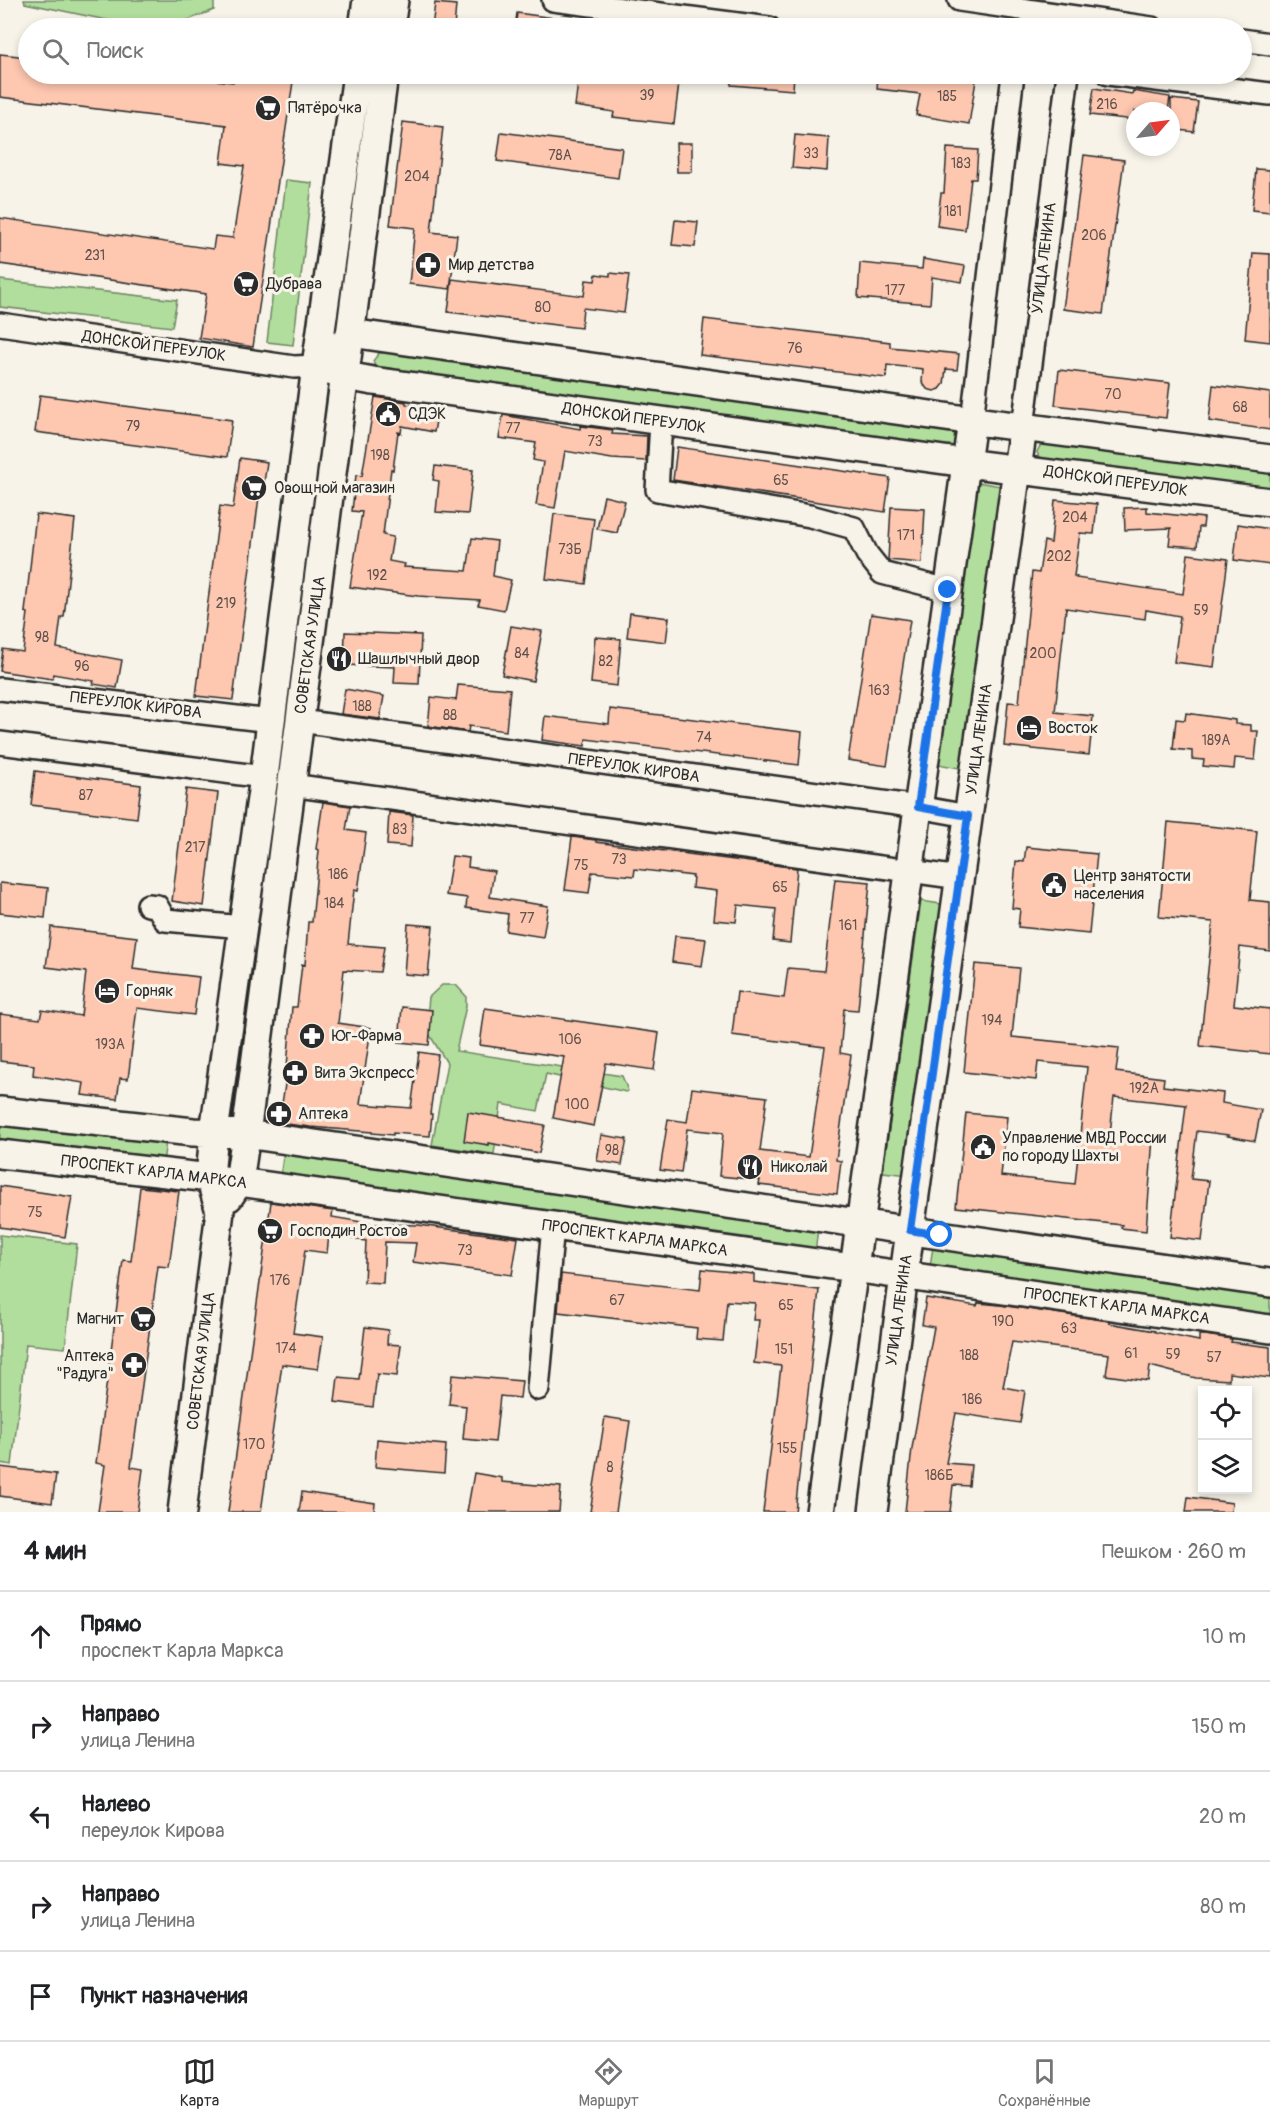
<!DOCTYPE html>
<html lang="ru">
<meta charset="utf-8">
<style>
:root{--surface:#fff;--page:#f2f2f2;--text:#202124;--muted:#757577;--line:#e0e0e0;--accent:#2b2b2b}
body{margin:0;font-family:Pangolin,sans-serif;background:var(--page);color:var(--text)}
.controls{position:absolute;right:18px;bottom:18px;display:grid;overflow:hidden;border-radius:0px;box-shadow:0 3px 9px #0003}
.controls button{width:54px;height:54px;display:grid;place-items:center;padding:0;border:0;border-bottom:2px solid var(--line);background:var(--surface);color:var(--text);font:30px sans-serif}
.compass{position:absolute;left:1126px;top:102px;width:54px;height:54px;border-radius:50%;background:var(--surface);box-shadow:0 3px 9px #0003;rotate:62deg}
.stop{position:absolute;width:18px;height:18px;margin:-14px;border:4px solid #1a73e8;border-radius:50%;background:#fff}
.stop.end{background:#1a73e8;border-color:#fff;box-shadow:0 2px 6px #0008}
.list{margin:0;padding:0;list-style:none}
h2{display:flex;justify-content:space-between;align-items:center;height:78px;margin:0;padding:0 24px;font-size:26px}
h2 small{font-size:20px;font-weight:400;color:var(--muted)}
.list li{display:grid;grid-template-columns:39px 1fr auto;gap:18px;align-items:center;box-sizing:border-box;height:90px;padding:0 24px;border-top:2px solid var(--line)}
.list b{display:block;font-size:22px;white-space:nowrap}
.list p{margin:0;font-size:20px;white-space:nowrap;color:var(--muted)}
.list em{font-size:20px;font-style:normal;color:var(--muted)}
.icon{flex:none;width:33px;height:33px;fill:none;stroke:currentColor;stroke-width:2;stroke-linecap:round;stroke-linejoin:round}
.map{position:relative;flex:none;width:1270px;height:1512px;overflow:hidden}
.search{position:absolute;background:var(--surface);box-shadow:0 3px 9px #0003;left:18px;right:18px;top:18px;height:66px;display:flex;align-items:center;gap:15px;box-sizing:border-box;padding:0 21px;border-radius:33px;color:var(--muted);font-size:22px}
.sheet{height:528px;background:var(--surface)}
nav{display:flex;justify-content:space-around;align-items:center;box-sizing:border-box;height:84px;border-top:2px solid var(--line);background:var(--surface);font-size:16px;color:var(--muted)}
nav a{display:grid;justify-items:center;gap:3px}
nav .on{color:var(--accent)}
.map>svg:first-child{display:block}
</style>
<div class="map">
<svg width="1270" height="1512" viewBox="0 0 1270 1512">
<rect width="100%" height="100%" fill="#f7f3e8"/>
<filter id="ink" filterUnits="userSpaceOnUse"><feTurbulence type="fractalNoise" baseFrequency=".0167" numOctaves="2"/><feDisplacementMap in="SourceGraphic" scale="12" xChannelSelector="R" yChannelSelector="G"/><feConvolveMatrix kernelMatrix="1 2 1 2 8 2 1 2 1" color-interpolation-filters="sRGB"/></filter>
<g filter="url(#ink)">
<path fill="#b1de9c" stroke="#6e8464" stroke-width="1.5" d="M24,0H214V10L180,23L126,24L25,3Z
M286,180L312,183L293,345L267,342Z
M0,280L177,300L172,327L0,307Z
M389,352L946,425L955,430L959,438L954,448L376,368L373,361L379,353Z
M1042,442L1270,468V496L1040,460L1037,452Z
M977,482L1007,487L965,769L938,764Z
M921,901L947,905L909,1175L883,1172Z
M442,985H456L466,996V1006L456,1051L622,1076L628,1091L626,1092L546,1074L538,1111L501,1104L494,1154L432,1145L447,1063L426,1029L429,997Z
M0,1123L166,1141L163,1163L0,1144Z
M284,1151L818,1228L815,1254L280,1177Z
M0,1235L77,1244L65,1348L26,1344L12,1465L0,1463Z
M934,1241L1270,1290V1324L929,1272Z"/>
<path fill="#fec7b0" stroke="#2b2b2b" stroke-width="1.5" d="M435,3L456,5L454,28H432Z
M517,13L561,19L560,28H515Z
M0,54L28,57V74H160L233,82L234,74L294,75L253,347L199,338L206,294L0,264V218L213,249L215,236L233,238L244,166L221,163L226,125L0,97Z
M579,74H680L674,124L613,117L614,112L575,106Z
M731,74H794L793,90L731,85Z
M878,74H977L969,124L916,115L920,94L877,89Z
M1094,88L1132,94L1133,91L1170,97L1168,111H1135V120L1090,115Z
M1171,99L1198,102L1194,132L1171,129Z
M403,122L443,127L431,232L457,235L450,289L409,284L415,228L390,225Z
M501,132L622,148L618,178L497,161Z
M795,135L829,138L827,171L792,168Z
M676,143H692V172H677Z
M947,148L978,150L976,179H971L965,230L937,226L941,193H944Z
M1084,155L1124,160L1103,314L1063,309Z
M1256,169L1270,170V212L1252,210Z
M675,220L698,222L695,247L672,245Z
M1253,253L1270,254V342L1245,339Z
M923,259L965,266L962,282L932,277L930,304L858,298L860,263L922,269Z
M610,273L629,275L624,313L583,308L581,328L448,312L452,279L584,296L586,280L595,281L596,274L610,276Z
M704,319L890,342V347L959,354L957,370L946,369L944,384L940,389L934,391L927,389L922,382L923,369L887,365L886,378L700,355Z
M1059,370L1170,383L1166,418L1055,405Z
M1213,385L1270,393V430L1209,421Z
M40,395L232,420L227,457L35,432Z
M375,397L406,402V404L438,410L434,432L402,426L401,433L398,432L393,470L391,469L383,535L393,537L389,561L405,564L404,567L467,571L472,538L497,541L493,576L511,580L504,610L478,605L480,600L418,596L350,587L362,512L352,511L356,475L362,476Z
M503,415L580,429L581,426L613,430L612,434L647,436L646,461L612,459L565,451L555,508L536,505L543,462L533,460L536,443L499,438Z
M677,447L890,478L885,512L673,480Z
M240,458L267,462L263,490L260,489L233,700L196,696L220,506L233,508Z
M435,466L473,470L468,514L436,512L439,481L433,480Z
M604,496L625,501L617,533L597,529Z
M1055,500L1097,504L1094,534L1080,533L1074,576H1077L1076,578L1183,594L1188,554L1228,559L1214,667L1174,662L1180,616L1146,610L1145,619L1066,608L1055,712L1093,716L1089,755L1004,746L1008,702L1019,703L1032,572L1039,573L1044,541L1051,543Z
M891,507L925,509L922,563L888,560Z
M1147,507V512L1204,518L1203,527H1199L1197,547L1169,545L1171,528L1125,530L1124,508Z
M36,514L75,519L64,617H61L57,648L122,660L117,688L93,684L94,681L53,674L52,679L0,671L3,649L23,652L28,613L25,612Z
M554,514L594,519L586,584L546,579Z
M1238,524L1270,529V565L1234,560Z
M630,613L669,618L666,642L627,637Z
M871,614L910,620L887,766L848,760Z
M511,626L542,631L533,681L502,675Z
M345,632L421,635L419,684L394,683L395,667L344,665Z
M595,637L621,639L617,686L591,683Z
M458,685L510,689L506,731L469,726L468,732L428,726L431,697L456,700Z
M345,689L384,696L380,719L341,714Z
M610,709L802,732L799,765L586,739L585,746L542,740L545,716L609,724Z
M1186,713L1235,720V724L1251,725V731H1258L1255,760L1235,758L1234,769L1203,766L1204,760L1192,759V751L1173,749L1176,719L1185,720Z
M35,771L141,785L137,818L31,805Z
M186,789L218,793L204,906L172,901Z
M323,802L350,806L346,830L366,833L358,891L354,890L348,944L384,947L380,972L344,970L338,1023L371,1028L360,1104L411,1108L419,1052L438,1055L430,1114H432L430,1136L393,1133V1135L372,1133V1132L310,1127L279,1123L286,1078L292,1007H297L302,964L305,965L308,922H312L319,850L316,849Z
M389,812L413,815L411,847L387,845Z
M1168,822L1257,831L1250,900L1270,902V951L1240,947L1234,1005L1270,1009V1054L1200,1046L1213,922L1159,917Z
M572,837L596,840V842L797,868L790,943L773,941L776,909L738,905L736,922L714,920L717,891L692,888L693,876L635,869L634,876L592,872L589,893L565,890Z
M1026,847L1097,854L1089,934L1018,927L1020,909L1012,908L1016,861L1024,862Z
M452,856L469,858L468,867L494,871L490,897L548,906L543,937L506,931L508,914L466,908L467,898L446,895Z
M835,879L870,882L858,1010L844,1009L840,1053L851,1055L836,1160L841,1161L837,1194L759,1185L760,1180L719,1176L723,1133L687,1129L681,1173L660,1170L668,1119L687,1122L692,1088L767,1097L760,1151L809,1157L825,1047L732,1035L737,992L784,998L788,968L824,971Z
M0,883L48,888L45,918L0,913Z
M408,924L433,926L428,976L404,974Z
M51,927L137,937L133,969L199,977L194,1015L137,1008L128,1079L120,1078L117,1099L82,1095L84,1083L33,1075L34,1065L0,1061V1014L40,1019L42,1010L81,1016L86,972L46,967Z
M675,936L706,939L702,966L672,962Z
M975,964L1019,968L1012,1037L1119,1048L1116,1072L1164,1078L1163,1086L1223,1093L1222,1103L1261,1110L1255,1141L1228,1136L1229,1135L1197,1131L1191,1179L1209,1181L1202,1241L1170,1237L1186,1105L1114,1097L1110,1134L1153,1137L1146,1231L1121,1228L1122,1225L956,1207L966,1113L1007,1117L1001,1176L1075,1184L1087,1067L1038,1062L1036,1080L964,1072Z
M402,1007L432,1010L429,1045L399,1042Z
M485,1008L659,1033L654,1070L606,1063L594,1126L553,1118L564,1057L480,1045Z
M468,1112L545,1125L539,1153L489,1143V1145L464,1141Z
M601,1135L627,1139L622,1165L597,1161Z
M0,1186L72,1197L65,1237L0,1227Z
M140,1187L179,1191L169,1267L158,1266L131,1467L143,1469L137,1512H98L105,1465L96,1463L123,1260L131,1261Z
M271,1202L333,1211L332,1217L373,1224L418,1225L518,1238L512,1275L413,1262L416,1243L385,1242L383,1283L364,1282L366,1241L329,1235L327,1253L305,1250L293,1333L323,1337L318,1369L282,1364L261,1512H228Z
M702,1269L754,1274V1282L819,1290L795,1512H763L781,1366L754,1363L759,1320H753L755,1303L727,1301L723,1341L696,1339L697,1328L558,1312L561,1274L700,1290Z
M926,1298L977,1306L978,1303L1000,1305L1109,1321V1323L1155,1331V1332L1199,1341V1335H1205L1232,1339L1231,1342L1270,1347V1378L1229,1373V1380L1196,1378L1150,1366L1148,1381L1106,1375L1109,1354L1012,1342L1003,1387L1025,1391L1020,1423L956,1413L946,1463L971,1465L969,1486L953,1485L950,1512H905L912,1448L934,1327L922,1325Z
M365,1327L388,1330L387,1344L401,1345L397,1376L377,1374L373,1407L335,1402L338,1377L359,1379Z
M452,1375L522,1381L520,1398L500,1396L495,1442L463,1439L466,1406L449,1404Z
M605,1417L630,1421L616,1512H590Z
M377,1439L446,1445L444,1473L375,1467Z
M0,1467L56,1474L52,1503L0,1496Z
M474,1473L502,1478V1482L561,1487L559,1512H467Z
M302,1492L375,1503L374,1512H299Z
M1188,1497L1232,1503L1231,1512H1186Z"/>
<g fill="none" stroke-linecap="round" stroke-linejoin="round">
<g stroke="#2b2b2b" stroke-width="26">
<path id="minor" d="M553,0L769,28
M959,0L1152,28
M1242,40L1270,44
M1108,74L1270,94
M0,324L294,367L316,366L350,333
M972,421L1013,74
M661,422L657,490L810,516L854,528L867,554L882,573L948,590
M1023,427L1068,74
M0,689L271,721
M300,721L918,807L968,816
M0,743L264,777
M291,785L960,878
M148,905L157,906L165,920L243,927
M538,1389L553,1226"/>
</g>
<g stroke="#2b2b2b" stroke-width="32">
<path id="major" d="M363,28L367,0
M390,28L394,0
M350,333L952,418L1270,459
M330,371L346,376L373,381L966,463L1270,502
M0,1111L193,1132L246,1134L1270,1283
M0,1154L210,1178L853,1268L1270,1329
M229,1197L239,1182L246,1134L384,74
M182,1512L220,1211L210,1178L214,1132L264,777L316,366L357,74
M820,1512L972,421
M873,1512L910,1230L1023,427"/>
</g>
<use href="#minor" stroke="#f7f3e8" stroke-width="21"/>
<use href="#major" stroke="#f7f3e8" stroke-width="27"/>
</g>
</g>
<g fill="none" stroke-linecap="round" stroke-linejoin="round" filter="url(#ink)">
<path stroke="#1a73e8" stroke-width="8" d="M940,1235L910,1230L968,816L918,807L948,590"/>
</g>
<defs>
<g id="supermarket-disc" transform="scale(1.35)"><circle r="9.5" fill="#2b2b2b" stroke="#f7f3e8"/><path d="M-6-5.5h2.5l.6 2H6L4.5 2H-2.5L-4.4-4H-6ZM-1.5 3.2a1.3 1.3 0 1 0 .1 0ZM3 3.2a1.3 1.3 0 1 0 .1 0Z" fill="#fff"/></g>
<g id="pharmacy-disc" transform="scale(1.35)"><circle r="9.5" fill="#2b2b2b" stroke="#f7f3e8"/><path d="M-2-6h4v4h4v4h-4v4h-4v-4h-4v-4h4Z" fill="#fff"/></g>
<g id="civic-disc" transform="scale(1.35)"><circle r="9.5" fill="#2b2b2b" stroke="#f7f3e8"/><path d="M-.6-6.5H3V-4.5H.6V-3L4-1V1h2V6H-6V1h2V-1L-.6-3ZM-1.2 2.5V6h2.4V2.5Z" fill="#fff"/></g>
<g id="restaurant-disc" transform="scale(1.35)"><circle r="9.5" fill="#2b2b2b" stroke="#f7f3e8"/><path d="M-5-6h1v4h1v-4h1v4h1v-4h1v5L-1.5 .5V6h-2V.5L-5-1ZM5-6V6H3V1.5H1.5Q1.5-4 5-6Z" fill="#fff"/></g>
<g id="hotel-disc" transform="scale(1.35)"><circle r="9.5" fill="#2b2b2b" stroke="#f7f3e8"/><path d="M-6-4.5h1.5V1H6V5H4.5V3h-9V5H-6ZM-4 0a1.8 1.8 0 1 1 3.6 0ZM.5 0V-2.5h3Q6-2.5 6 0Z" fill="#fff"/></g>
</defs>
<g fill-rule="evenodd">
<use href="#supermarket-disc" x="268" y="108"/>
<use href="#pharmacy-disc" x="428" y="265"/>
<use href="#supermarket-disc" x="246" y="284"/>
<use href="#civic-disc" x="388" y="414"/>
<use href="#supermarket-disc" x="254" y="488"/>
<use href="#restaurant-disc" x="339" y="659"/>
<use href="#hotel-disc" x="1029" y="728"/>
<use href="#civic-disc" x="1054" y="885"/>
<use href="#hotel-disc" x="107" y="991"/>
<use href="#pharmacy-disc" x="312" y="1036"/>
<use href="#pharmacy-disc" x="295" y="1073"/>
<use href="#pharmacy-disc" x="279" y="1114"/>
<use href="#civic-disc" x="983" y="1147"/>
<use href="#restaurant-disc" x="750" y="1167"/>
<use href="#supermarket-disc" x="270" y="1231"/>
<use href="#supermarket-disc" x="143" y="1319"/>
<use href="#pharmacy-disc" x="134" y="1365"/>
</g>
<g text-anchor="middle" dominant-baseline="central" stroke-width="6" stroke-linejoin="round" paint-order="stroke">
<g font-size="14" fill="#60524c">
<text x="647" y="95">39</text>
<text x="947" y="96">185</text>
<text x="1107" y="104">216</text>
<text x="811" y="153">33</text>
<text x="560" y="155">78А</text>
<text x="961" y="163">183</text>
<text x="417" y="176">204</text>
<text x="953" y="211">181</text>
<text x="1094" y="235">206</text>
<text x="95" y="255">231</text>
<text x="895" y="290">177</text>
<text x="543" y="307">80</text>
<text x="795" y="348">76</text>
<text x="1113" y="394">70</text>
<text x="1240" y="407">68</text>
<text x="133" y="426">79</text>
<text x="513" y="428">77</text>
<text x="595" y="441">73</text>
<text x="380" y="455">198</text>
<text x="781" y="480">65</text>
<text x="1075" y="517">204</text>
<text x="906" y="535">171</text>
<text x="570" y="549">73Б</text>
<text x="1059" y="556">202</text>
<text x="377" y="575">192</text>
<text x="226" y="603">219</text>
<text x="1201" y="610">59</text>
<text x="42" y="637">98</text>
<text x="522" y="653">84</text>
<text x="1043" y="653">200</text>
<text x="606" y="661">82</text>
<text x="82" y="666">96</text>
<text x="879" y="690">163</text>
<text x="362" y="706">188</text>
<text x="450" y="715">88</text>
<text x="704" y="737">74</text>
<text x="1216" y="740">189А</text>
<text x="86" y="795">87</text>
<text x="400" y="829">83</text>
<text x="195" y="847">217</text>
<text x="619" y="859">73</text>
<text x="581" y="865">75</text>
<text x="338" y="874">186</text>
<text x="780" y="887">65</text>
<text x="334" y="903">184</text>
<text x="527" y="918">77</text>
<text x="848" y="925">161</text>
<text x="992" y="1020">194</text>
<text x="570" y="1039">106</text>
<text x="110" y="1044">193А</text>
<text x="1144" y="1088">192А</text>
<text x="577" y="1104">100</text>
<text x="612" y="1150">98</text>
<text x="35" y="1212">75</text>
<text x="465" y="1250">73</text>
<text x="280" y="1280">176</text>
<text x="617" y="1300">67</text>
<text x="786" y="1305">65</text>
<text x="1003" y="1321">190</text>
<text x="1069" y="1328">63</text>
<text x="286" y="1348">174</text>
<text x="784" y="1349">151</text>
<text x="1131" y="1353">61</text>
<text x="1173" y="1354">59</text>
<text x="969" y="1355">188</text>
<text x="1214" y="1357">57</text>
<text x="972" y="1399">186</text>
<text x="254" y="1444">170</text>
<text x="787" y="1448">155</text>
<text x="610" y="1467">8</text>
<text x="939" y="1475">186Б</text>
</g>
<g font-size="16" fill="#2b2b2b" stroke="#f7f3e8" text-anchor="start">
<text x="288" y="108">Пятёрочка</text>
<text x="448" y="265">Мир детства</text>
<text x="266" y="284">Дубрава</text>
<text x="408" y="414">СДЭК</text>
<text x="274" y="488">Овощной магазин</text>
<text x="358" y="659">Шашлычный двор</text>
<text x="1048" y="728">Восток</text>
<text x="1074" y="876">Центр занятости<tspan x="1074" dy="18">населения</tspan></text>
<text x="126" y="991">Горняк</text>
<text x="332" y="1036">Юг-Фарма</text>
<text x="314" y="1073">Вита Экспресс</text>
<text x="298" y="1114">Аптека</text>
<text x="1002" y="1138">Управление МВД России<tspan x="1002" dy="18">по городу Шахты</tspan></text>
<text x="770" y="1167">Николай</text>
<text x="290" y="1231">Господин Ростов</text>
<text x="124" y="1319" text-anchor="end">Магнит</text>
<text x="114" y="1356" text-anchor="end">Аптека<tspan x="114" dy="18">"Радуга"</tspan></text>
</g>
<g font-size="16" fill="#2b2b2b" stroke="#f7f3e8">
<text transform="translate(1044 258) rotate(-83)">УЛИЦА ЛЕНИНА</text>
<text transform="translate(154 346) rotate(8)">ДОНСКОЙ ПЕРЕУЛОК</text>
<text transform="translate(634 418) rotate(8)">ДОНСКОЙ ПЕРЕУЛОК</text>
<text transform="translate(1116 481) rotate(8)">ДОНСКОЙ ПЕРЕУЛОК</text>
<text transform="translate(310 645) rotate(-82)">СОВЕТСКАЯ УЛИЦА</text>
<text transform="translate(136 705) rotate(7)">ПЕРЕУЛОК КИРОВА</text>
<text transform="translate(979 739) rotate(-82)">УЛИЦА ЛЕНИНА</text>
<text transform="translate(634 768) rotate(8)">ПЕРЕУЛОК КИРОВА</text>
<text transform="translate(154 1172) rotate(7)">ПРОСПЕКТ КАРЛА МАРКСА</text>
<text transform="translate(635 1238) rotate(8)">ПРОСПЕКТ КАРЛА МАРКСА</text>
<text transform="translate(1117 1306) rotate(8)">ПРОСПЕКТ КАРЛА МАРКСА</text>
<text transform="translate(899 1310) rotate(-82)">УЛИЦА ЛЕНИНА</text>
<text transform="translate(201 1361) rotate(-83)">СОВЕТСКАЯ УЛИЦА</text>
</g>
</g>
</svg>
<div class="controls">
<button><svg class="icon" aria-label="locate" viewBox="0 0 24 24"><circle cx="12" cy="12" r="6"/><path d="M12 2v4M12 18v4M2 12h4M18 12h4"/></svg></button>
<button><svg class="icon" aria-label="layers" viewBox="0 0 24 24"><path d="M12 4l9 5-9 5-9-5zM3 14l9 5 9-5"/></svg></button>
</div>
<svg class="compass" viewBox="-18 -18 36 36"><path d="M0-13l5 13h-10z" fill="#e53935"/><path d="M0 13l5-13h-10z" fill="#757577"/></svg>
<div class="stop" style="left:940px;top:1235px"></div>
<div class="stop end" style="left:948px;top:590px"></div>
<div class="search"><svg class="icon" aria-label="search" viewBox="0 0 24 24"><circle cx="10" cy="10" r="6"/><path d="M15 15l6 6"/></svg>Поиск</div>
</div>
<section class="sheet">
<h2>4 мин<small>Пешком · 260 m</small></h2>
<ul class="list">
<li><svg class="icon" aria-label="ahead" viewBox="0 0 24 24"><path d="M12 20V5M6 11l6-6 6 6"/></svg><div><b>Прямо</b><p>проспект Карла Маркса</p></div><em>10 m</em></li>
<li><svg class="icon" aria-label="right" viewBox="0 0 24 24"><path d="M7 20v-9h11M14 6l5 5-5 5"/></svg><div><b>Направо</b><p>улица Ленина</p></div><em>150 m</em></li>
<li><svg class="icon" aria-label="left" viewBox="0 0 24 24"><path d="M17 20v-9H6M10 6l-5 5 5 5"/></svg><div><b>Налево</b><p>переулок Кирова</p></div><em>20 m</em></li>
<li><svg class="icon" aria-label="right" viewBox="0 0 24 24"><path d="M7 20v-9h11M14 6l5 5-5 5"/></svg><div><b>Направо</b><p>улица Ленина</p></div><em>80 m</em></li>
<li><svg class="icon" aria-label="arrive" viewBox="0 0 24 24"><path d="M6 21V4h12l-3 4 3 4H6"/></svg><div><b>Пункт назначения</b></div></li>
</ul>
</section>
<nav>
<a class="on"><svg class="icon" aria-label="map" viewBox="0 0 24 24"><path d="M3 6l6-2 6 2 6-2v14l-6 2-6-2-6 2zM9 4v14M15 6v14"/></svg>Карта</a>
<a><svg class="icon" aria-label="directions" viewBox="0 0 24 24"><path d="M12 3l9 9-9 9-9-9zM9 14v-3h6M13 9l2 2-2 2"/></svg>Маршрут</a>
<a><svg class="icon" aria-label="saved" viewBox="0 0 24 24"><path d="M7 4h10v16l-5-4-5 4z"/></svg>Сохранённые</a>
</nav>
